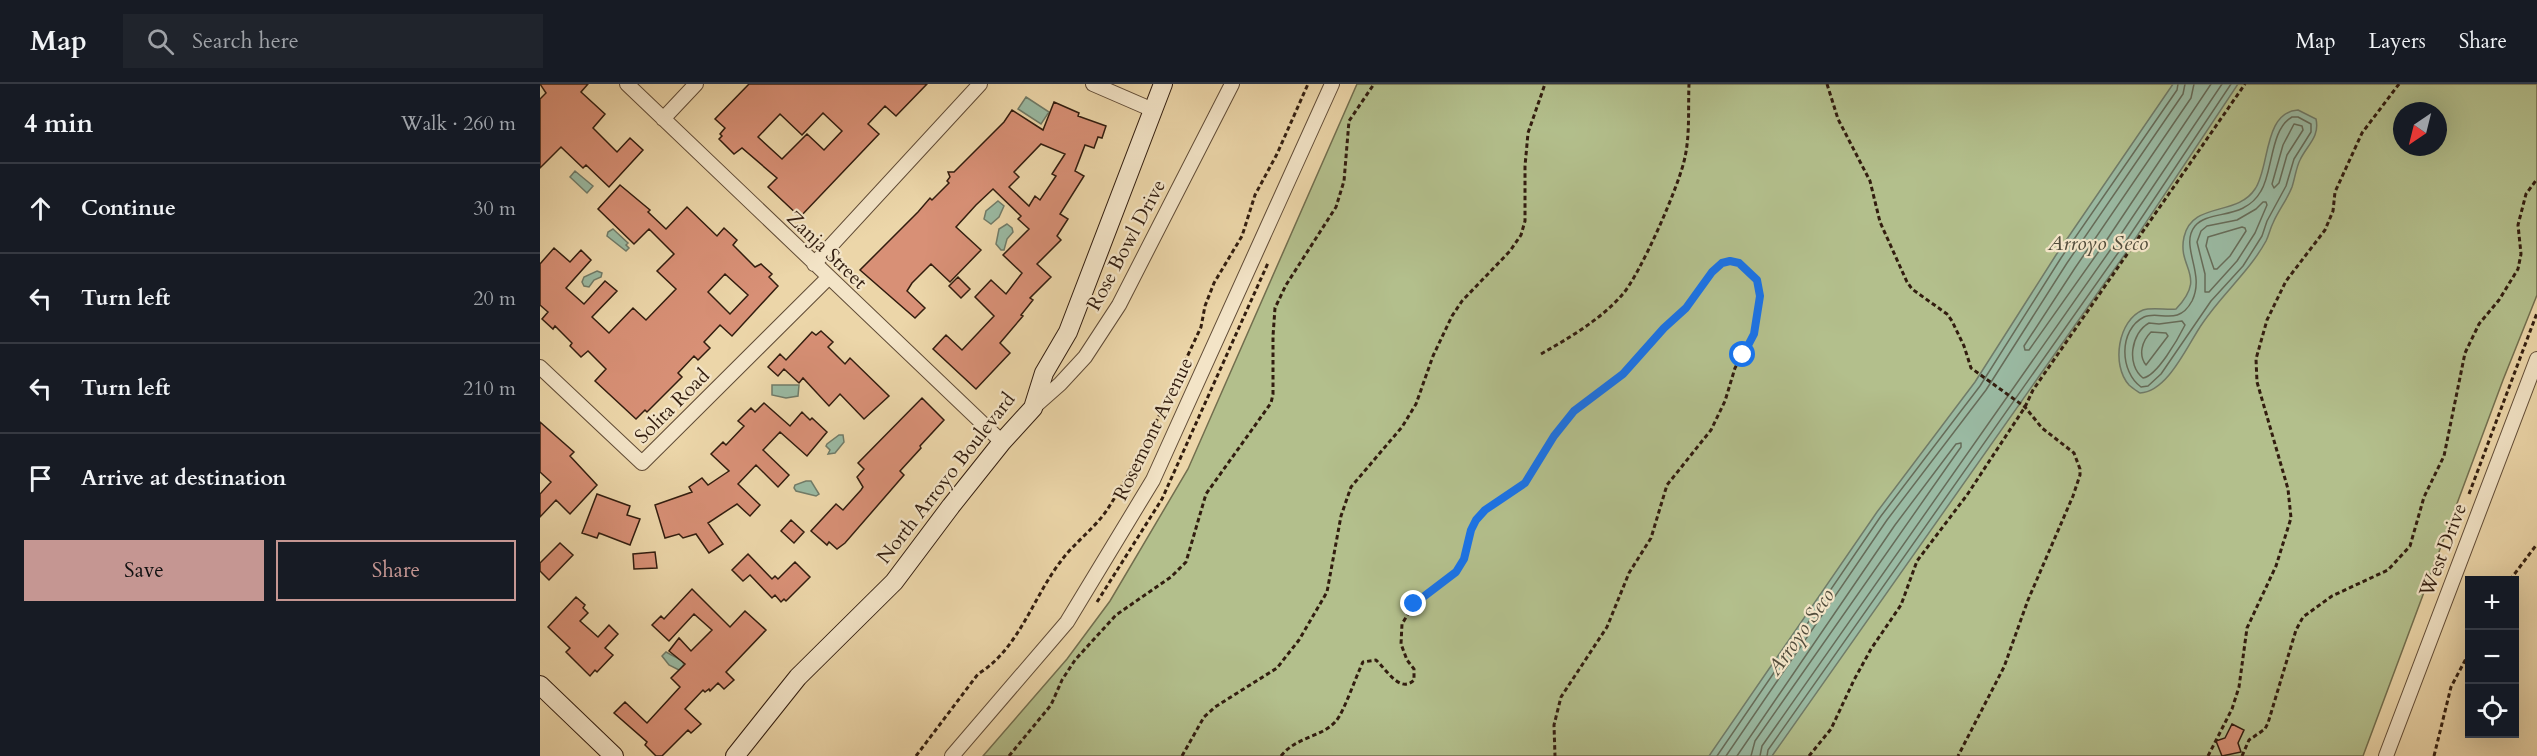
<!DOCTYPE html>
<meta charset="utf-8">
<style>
:root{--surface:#171b24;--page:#20242c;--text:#f1f3f6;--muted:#9ea1a6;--line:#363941;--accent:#c59692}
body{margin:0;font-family:Cardo,serif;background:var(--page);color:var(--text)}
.controls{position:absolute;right:18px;bottom:18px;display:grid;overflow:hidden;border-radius:0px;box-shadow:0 6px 24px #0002}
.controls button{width:54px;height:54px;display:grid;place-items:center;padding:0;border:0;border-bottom:2px solid var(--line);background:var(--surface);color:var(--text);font:30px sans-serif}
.compass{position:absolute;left:1853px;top:18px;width:54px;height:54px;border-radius:50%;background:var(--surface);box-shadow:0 6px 24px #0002;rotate:215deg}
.stop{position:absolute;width:18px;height:18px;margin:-14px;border:4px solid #1a73e8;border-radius:50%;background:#fff}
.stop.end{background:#1a73e8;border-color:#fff;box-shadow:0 2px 6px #0008}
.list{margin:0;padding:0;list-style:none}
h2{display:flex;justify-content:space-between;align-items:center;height:78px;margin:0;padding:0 24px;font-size:26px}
h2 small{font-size:20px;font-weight:400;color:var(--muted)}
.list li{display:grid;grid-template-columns:39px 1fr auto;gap:18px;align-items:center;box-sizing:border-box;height:90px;padding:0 24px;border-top:2px solid var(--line)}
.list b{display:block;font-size:22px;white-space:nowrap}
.list em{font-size:20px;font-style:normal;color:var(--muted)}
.actions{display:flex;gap:12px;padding:18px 24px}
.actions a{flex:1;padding:14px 0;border:2px solid var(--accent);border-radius:0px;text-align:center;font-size:21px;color:var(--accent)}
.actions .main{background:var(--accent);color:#111}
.icon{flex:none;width:33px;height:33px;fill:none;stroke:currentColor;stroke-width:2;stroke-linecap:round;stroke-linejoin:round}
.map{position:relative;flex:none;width:1997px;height:672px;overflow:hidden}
header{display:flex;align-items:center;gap:36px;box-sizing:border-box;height:84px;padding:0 30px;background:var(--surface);border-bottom:2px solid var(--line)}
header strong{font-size:28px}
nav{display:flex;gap:33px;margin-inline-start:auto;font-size:21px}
.search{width:420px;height:54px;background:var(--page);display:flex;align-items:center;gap:15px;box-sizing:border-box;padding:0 21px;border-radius:0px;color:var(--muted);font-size:22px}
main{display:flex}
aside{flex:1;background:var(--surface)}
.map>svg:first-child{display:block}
</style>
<header>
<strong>Map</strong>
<div class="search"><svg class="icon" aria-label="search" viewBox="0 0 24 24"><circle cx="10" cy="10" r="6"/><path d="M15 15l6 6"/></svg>Search here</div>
<nav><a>Map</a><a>Layers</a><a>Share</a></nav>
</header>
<main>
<aside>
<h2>4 min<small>Walk · 260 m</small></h2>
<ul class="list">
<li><svg class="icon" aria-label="ahead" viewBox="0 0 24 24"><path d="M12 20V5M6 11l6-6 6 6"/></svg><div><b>Continue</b></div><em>30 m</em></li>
<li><svg class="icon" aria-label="left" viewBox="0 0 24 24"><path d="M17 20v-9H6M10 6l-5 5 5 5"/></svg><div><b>Turn left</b></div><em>20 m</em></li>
<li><svg class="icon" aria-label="left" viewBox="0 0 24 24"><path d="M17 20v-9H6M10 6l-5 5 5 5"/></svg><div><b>Turn left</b></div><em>210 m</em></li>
<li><svg class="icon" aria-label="arrive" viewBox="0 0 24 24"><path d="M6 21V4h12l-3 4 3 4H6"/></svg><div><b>Arrive at destination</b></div></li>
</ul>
<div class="actions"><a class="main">Save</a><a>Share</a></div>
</aside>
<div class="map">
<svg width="1997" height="672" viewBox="0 0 1997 672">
<rect width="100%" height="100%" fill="#ecd6a9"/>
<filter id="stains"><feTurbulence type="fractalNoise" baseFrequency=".00333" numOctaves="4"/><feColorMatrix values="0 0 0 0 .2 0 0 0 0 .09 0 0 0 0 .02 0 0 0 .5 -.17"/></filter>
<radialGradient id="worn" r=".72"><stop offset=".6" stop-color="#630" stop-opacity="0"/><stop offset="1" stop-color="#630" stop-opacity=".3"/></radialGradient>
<path fill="#b3bf8c" stroke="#726e4e" stroke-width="1.5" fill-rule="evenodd" d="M817,0H1997V211L1963,296L1823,672H443L527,575L570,517L648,385ZM1862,27H1898V63H1862Z"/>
<path fill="#9abaa3" stroke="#707b68" stroke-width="1.5" d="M1633,0H1698L1583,173L1232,672H1169L1337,428L1435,298L1516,171Z
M486,13L509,28L501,40L478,25Z
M1758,26L1776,35C1780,53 1767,61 1760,76C1756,84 1755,94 1752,103C1747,116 1738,127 1733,139C1730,145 1729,151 1726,157C1709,188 1682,210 1662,240C1648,260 1628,308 1600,309C1597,307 1592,304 1589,301C1571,281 1578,236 1603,226C1611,223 1627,226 1636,225C1668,191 1637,185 1644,153C1652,117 1697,133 1715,105C1730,84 1723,28 1758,26Z
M35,87L53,102L47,109L30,93Z
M458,117L464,122L459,133L451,140L444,135L446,127Z
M467,140L472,144L473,148L467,155L464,166H461L456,160L459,145Z
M73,145L88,159L86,161L89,164L86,167L67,152L68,148Z
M57,187L62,189L61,193L54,196L49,203L44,202L42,198L44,193Z
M232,301H259L258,312L246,314L232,311Z
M299,351H303L304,358L295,369L288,370L290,366L286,362L287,360Z
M266,397H271L279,410L276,412L256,407L254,404L255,401Z
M126,568L143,577L144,584L141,587L129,581L122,572Z"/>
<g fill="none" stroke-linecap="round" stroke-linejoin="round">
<path stroke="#666c59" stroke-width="1.5" d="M1654,0L1651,14L1535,184L1484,262L1485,266H1489L1564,160L1671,0
M1752,33H1758L1771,40V48L1754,75L1746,102L1727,137L1722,152L1703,182L1671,217L1621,290L1608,302L1601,303C1580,288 1578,246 1604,233C1619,226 1638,243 1652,217C1666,189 1639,162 1655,142C1669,125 1704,137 1721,107C1733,88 1730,45 1752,33Z
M1754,40L1762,42L1763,46L1747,71L1739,99L1734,104L1732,100L1743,61Z
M1723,118H1726L1727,121L1715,149L1697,177L1669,208H1665V190L1657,158L1661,147L1667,142L1697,136L1716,125Z
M1702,143L1705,144L1706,147L1690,172L1677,185H1674L1666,162L1668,153Z
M1642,237L1645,241C1638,255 1617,292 1603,294C1586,281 1591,249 1609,239L1619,240Z
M1611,248L1626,249L1628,252L1606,281C1598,271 1602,257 1611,248Z
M1177,672L1341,432L1440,302L1521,174L1637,6L1638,0
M1186,672L1347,436L1446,306L1527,179L1643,10L1645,0
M1197,672L1355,441L1416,360L1421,359V363L1409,380L1215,657L1211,672
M1220,672L1222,662L1571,165L1682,0
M1227,672L1228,666L1578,169L1691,0"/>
</g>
<path fill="#d89076" stroke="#321d0f" stroke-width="1.5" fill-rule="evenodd" d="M0,0H48L41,8L65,30L53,44L77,68L90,54L103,66L69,103L46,81L43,84L21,63L0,84V15L6,9Z
M209,0H387L356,32L345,22L328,40L339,50L260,133L228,103L237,94L202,64L194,70L179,55L182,52L180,50L185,44L175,35ZM283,29L302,47L284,66L267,50L242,75L218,53L240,30L262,51Z
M514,18L539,29L538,32L566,42L562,54L558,53L554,64L545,61L535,87L544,92L520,130L528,135L517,152L521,156L497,180L511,193L490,214L493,216L481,231L483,232L460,259L470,269L436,305L393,265L406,251L422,266L454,232L435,213L451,196L466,210L482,189L463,171L489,145L478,135L481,132L453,105L436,121L416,143L441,166L410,198L391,180L372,199L367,207L385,224L375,234L320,186L378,128L390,114L392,116L409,99L407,97L410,93L408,88H414L464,38L472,26L503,46ZM501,60L525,70L512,90L516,92L500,116L495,112L489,122L469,103L479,93L474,88Z
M80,101L110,126L108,128L126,145L147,123L177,152L184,144L197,156L193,161L215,183L221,180L232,190L229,193L238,202L192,252L180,241L164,258L170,264L158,276L154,272L138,289L142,293L107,328L105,326L96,335L55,297L66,285L48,267L41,273L30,262L32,259L15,242L13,245L2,235L8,228L0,221V180L14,164L30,178L41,166L51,176L26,204L44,220L65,197L77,207L52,233L69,249L93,224L106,236L136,205L117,187L134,170L109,145L94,160L58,125ZM185,190L208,211L190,230L168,208Z
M418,193L430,205L421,214L409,202Z
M281,247L293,258L288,263L305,280L310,274L349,312L324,335L300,310L289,322L263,294L259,299L244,285L238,292L228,283L240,270L246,276L272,248L276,251Z
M382,314L404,336L380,362L381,364L360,387L364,391L305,459L297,465L289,458L287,461L271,447L296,420L303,426L321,406L323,403L317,393L324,385L318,379Z
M224,319L250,342L262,328L270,336L272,334L287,348L267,372L240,348L223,366L249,391L238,403L216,381L198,400L220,421L210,432L197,420L168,439L183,460L169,469L156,450L143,454L139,450L125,454L115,421L152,408L149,403L162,394L168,401L189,387L171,370L183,358L186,361L204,342L198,337L211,324L215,328Z
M0,338L34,368L30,372L57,401L30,430L16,416L0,433V410L11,398L0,388Z
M57,410L90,422L87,431L100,435L90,461L59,449L57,454L42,449Z
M251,436L264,448L254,459L241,447Z
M20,459L33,471L9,496L0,487V479Z
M115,468L117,484L94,485L93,470Z
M208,470L232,495L235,492L238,495L255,478L270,493L246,517L244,515L241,518L235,511L232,514L210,491L203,497L192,486Z
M152,505L190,543L205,527L226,546L186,588L194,596L184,605L178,599L170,607L169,605L165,608L163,606L145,625L161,640L151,649L148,646L122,672H116L105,661L107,658L74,629L85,618L107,639L140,603L131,594L145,580L129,567L139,554L151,567L172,546L154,530L129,557L112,541L121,532L124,535Z
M36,513L45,521L43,524L48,529L40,537L58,553L69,541L78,550L65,564L73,571L57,588L55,586L50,592L26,568L30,564L8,543Z
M1692,640L1704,646L1698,659L1701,668L1682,672L1676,657L1685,654Z"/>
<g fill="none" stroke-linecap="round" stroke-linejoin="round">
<g stroke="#604b36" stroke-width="16">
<path id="street" d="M87,0L462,358
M553,0L613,26
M123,35L156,0
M274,180L440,0
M0,283L102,379L288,194
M494,323L520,300L545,273L579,221L692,0
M412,672L527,538L613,396L792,0
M1846,672L1997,275"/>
</g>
<g stroke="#321d0f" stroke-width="20">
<path id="secondary" d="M0,601L74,672
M195,672L258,593L354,498L411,422L462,358L493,324L504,289L528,248L623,0"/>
</g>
<path stroke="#321d0f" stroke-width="3" stroke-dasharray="4.5 3" stroke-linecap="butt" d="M1287,0L1298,35L1330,97L1340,138L1367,198L1372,205L1407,230L1412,237L1424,262L1431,284L1485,323L1502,344L1534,369L1540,385V391L1533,412L1488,516L1464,583L1418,672
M1001,270C1029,254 1060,236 1082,211C1100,191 1140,100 1145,73C1150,50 1148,24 1149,0
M1929,410L1997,229
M1970,496L1997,460
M557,518L622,415L728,179
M376,672L438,590C479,565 493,513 521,477C534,459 554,445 567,426C604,368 632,305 661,243L665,222L674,199L702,152L715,111L737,70L768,0
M469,672L511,621L522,596L535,576L576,531L631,493L646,478L666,410L731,319L733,310V252L735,224L746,201L796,123L804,97L809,37L834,0
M642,672L664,633L675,623L737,584L759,556L787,508L801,432L811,403L862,343L876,320L893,272L912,232L922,217L970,167L981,151L985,137V82L988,49L1005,0
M741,672C757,652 781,654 796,637C804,628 816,592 823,578L836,576C846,585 860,610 874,596V585L867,576L861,560L862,540L874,520L916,488L924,475L931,446L936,436L945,426L985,399L1024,338L1034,327L1083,290L1096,277L1124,244L1155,213L1172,188L1182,179L1190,177L1199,179L1217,196L1220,211L1214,250L1195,284L1185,317L1171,346L1127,401L1111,454L1089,489L1067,543L1021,613L1014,641L1015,672
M1269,672L1291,645L1314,596L1331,565L1361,521L1377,477L1427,411L1485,323L1493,306L1705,0
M1668,672L1692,625L1699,603L1707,544L1736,482L1751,434L1748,405L1717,298L1716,275L1727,236L1746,197L1785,146L1793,127L1795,108L1822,49L1859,0
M1702,672L1709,656L1725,645L1728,639L1756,546L1763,533L1792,512L1848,486L1870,462L1884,413L1904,372L1925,269L1939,240L1959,216L1978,185L1981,170L1978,141L1986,110L1997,95
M1894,672L1911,603L1930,567"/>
<use href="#street" stroke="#f3e4c7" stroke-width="14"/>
<use href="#secondary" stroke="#f3e4c7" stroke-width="18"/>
</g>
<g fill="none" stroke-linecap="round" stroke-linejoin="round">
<path stroke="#1a73e8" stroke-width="8" d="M874,520L916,488L924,475L931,446L936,436L945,426L985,399L1014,352L1034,327L1083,290L1124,244L1146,224L1172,188L1182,179L1190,177L1199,179L1217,196L1220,212L1214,250L1203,271"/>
</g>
<g text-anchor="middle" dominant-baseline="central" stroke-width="4.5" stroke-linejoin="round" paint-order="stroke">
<g font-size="20" fill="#321d0f" stroke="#f3e4c7">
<text transform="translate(586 161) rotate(-62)">Rose Bowl Drive</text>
<text transform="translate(287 166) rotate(44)">Zanja Street</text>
<text transform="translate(132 322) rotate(-45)">Solita Road</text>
<text transform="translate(613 345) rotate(-64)">Rosemont Avenue</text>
<text transform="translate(406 394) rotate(-52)">North Arroyo Boulevard</text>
<text transform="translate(1903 466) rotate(-69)">West Drive</text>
</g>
<g font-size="21" font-style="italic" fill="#514c3b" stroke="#f3e4c7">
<text x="1558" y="159">Arroyo Seco</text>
<text transform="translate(1261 548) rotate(-55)">Arroyo Seco</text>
</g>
</g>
<rect width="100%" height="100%" filter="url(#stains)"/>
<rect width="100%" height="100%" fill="url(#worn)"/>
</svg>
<div class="controls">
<button>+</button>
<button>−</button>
<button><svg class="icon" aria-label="locate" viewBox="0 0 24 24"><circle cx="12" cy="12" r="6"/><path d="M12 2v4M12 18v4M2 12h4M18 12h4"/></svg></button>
</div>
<svg class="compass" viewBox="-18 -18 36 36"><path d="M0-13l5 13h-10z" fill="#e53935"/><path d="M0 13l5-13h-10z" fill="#9ea1a6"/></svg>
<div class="stop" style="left:1203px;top:271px"></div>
<div class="stop end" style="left:874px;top:520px"></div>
</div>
</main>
